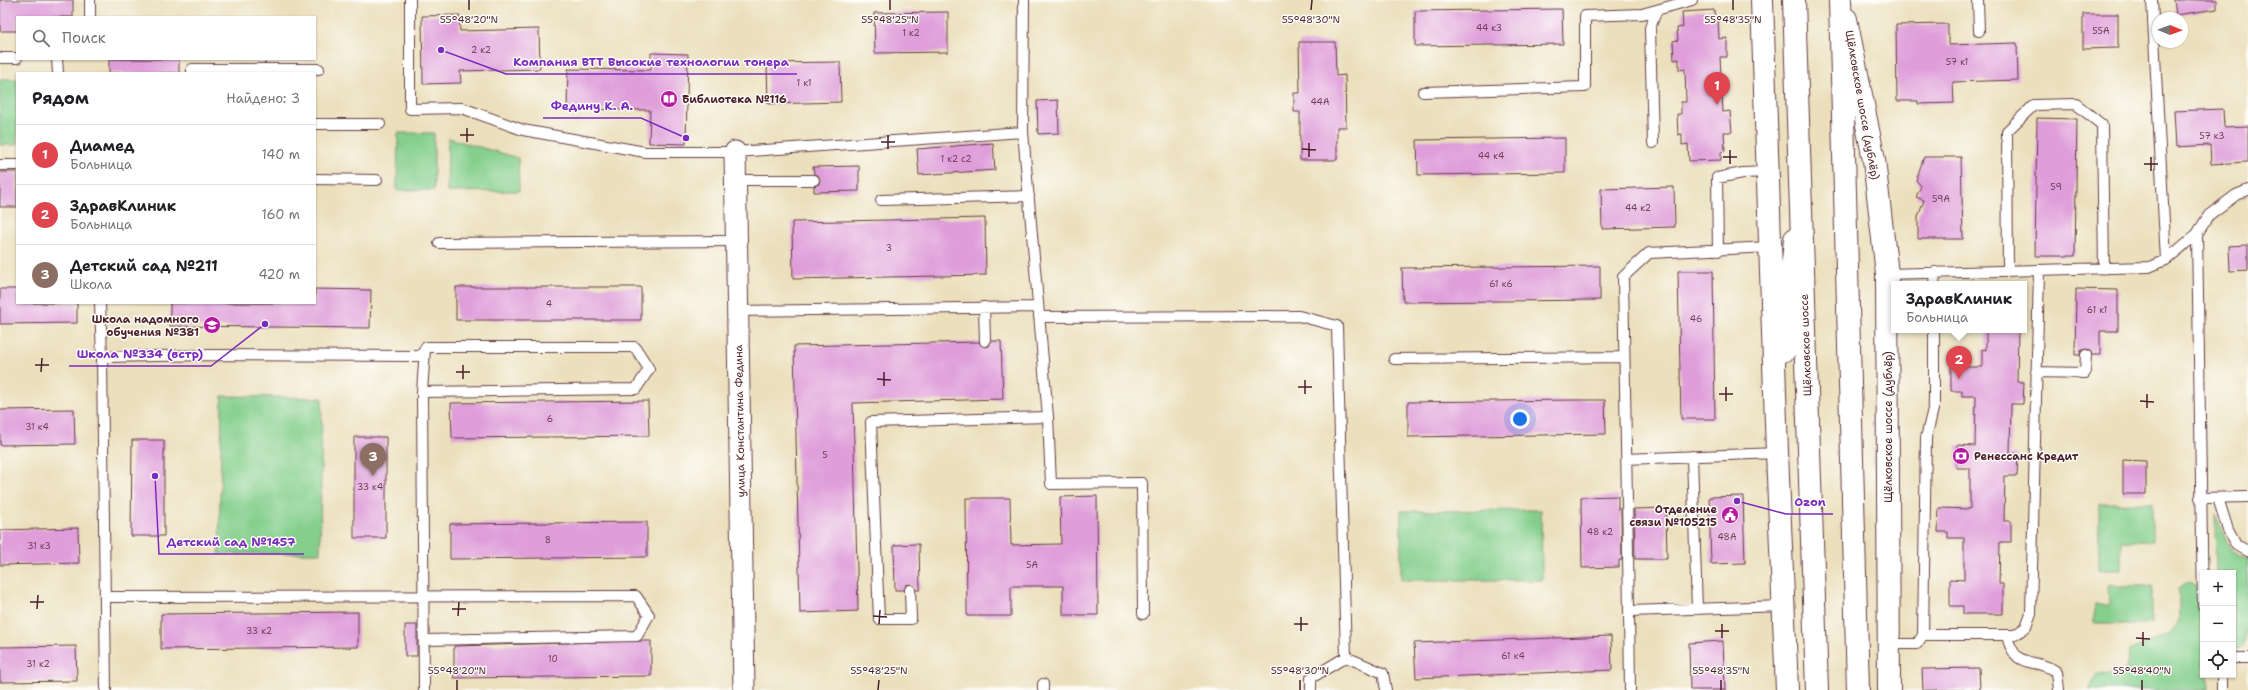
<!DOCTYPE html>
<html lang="ru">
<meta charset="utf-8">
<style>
:root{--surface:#fff;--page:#f6f6f6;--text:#202124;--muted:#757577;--line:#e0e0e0;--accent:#b5179e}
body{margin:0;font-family:"Shantell Sans",sans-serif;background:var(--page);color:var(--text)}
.controls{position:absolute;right:12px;bottom:12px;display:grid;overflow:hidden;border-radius:0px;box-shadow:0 1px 3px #0004}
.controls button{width:36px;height:36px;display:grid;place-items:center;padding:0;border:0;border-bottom:1px solid var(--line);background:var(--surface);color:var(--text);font:20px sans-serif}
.compass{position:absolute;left:2152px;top:12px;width:36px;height:36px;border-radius:50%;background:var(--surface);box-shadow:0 1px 3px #0004;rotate:91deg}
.you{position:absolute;left:1520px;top:419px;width:14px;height:14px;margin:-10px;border:3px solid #fff;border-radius:50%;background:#1a73e8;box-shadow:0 0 0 6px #1a73e833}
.badge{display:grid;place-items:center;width:26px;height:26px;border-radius:50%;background:var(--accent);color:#fff;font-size:13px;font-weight:700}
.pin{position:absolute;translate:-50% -33px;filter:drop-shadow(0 1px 2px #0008)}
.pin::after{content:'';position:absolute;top:21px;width:14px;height:12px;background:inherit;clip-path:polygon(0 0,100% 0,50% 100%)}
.popup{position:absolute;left:1891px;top:281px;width:136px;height:52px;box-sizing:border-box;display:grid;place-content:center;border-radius:0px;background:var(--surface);filter:drop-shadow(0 1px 3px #0005);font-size:13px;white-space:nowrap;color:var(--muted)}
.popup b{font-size:15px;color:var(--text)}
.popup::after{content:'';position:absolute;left:50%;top:100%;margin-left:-8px;border:8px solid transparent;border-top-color:var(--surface)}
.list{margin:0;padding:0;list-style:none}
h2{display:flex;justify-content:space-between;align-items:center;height:52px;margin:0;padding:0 16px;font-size:17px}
h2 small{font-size:13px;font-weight:400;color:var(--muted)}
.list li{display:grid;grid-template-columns:26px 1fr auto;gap:12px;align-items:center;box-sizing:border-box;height:60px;padding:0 16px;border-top:1px solid var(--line)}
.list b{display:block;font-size:15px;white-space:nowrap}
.list p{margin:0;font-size:13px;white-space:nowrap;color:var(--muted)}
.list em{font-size:13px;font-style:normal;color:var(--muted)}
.icon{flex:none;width:22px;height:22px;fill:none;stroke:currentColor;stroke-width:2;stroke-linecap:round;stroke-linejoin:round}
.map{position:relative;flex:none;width:2248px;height:690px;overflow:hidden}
.search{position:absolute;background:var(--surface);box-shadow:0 1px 3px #0004;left:16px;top:16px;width:300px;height:44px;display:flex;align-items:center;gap:10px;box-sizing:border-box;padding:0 14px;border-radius:0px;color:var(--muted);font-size:15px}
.panel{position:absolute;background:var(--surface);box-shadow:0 1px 3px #0004;left:16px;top:72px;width:300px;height:232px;border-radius:0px}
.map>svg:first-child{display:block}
</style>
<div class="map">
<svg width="2248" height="690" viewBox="0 0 2248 690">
<rect width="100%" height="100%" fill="#fdfcf7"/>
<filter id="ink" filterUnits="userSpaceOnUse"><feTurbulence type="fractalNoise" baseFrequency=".025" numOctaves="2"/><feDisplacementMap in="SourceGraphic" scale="8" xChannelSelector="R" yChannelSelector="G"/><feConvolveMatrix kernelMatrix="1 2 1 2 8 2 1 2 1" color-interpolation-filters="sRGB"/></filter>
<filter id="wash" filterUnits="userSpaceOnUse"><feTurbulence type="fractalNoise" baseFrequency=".012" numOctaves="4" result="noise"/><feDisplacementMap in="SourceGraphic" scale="16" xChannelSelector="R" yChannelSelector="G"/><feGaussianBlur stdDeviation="0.9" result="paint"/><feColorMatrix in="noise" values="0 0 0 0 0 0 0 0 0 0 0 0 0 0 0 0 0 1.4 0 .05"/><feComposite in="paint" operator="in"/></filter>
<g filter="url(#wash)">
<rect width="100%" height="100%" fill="#ebdfbc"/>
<path fill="#84cf8c" stroke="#67775c" d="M0,79H17V145H0Z
M398,133H434V190H397Z
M448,138L518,158L519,191L447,192Z
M222,396L322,398L320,553L219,554Z
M2099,503H2152V541H2121V570H2099Z
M1541,510L1542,580H1401V511Z
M2215,514C2221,528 2230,558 2248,559V633H2246C2245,642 2244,651 2233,649V573H2216Z
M2188,582L2195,586L2203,644V675H2208L2209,690H2089L2097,675C2119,673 2128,680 2129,651L2169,634L2179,621V589Z
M2108,586H2152V624H2095V605H2109Z"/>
<g id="blocks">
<path fill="#df9eda" d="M0,0H73V17H17V31H0Z
M2174,0H2217V9L2176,15Z
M1562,9L1563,44L1415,46V11Z
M1714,10L1715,19H1718L1719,39L1727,38V57H1720L1723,112L1730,111L1732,132H1724L1725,151L1721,152V160L1689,161L1688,144L1682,145V134L1678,135L1677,114H1681V102H1686L1685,69L1679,70V59L1674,60L1673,41L1678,40L1677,28L1683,27L1682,12Z
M948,12V52L875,53L874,13Z
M2083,14H2118V48L2083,49Z
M459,15L460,31L539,29L540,69L460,71L461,83L423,84L422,16Z
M1948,24V45L2017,43L2018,80L1953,82L1954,103L1918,104V101H1897L1896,25Z
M1299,42H1335L1336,76L1345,75L1346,127H1337V160H1300V112H1294V93H1300Z
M651,53L688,54L686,144L649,143L650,110L567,109L568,69L651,70Z
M109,59H179V73H109Z
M840,62L841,102L768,104L767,63Z
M1058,100L1059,133L1038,134L1037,101Z
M2223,109L2224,127L2248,126V162L2211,164L2210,145L2176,147L2174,111Z
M2037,118L2077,119L2075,256H2035Z
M1565,138V173L1418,175L1417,140Z
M993,143L995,170L919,175L917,149Z
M1924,157H1961L1963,239H1918V217L1924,200L1916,197L1921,186L1916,180Z
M859,166V191L814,192V186L819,184L820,180L818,175L814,174L813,167Z
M0,172H17V207H0Z
M1674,187L1675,227L1602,229L1601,189Z
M985,218L986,275L793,279L792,222Z
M2248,245V270L2230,271L2229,246Z
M1600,266V300L1403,302L1402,268Z
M1678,271H1713L1715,419H1681Z
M456,287H641V320H456Z
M0,289H17V303H77V323L0,324Z
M315,289L371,290L370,328L170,326V303H315Z
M2076,289L2118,290V331H2100V355H2092L2090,350L2086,349L2081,351L2080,355H2075Z
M1986,330H2018L2017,382H2024L2023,404H2011L2010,454H2018L2017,476H2005L2004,521H2011V542H2000L1999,584H2003V614H1963V606H1950V579L1964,580V538H1948V532H1938L1939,508L1970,509V468H1956L1957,445L1975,446L1976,396H1962V391H1951V367H1982V349L1986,350Z
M991,341H1001L1003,399L853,403L858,611L800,613L794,346L979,342L985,347L989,346Z
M1575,400H1605L1606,434L1408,437V402Z
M648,401L649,436L452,438L451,403Z
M74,409L75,444L0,445V410Z
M354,437H386V538H354Z
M132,440H164V536H131Z
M2123,460L2146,461V494H2123Z
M1097,496L1098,615H1063V586H1011V616H967L966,498H1010L1011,545L1061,544L1060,497Z
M1618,496V509H1621L1622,560H1619V567L1582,568L1581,497Z
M1743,496L1745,563L1711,564L1709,497Z
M1666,508L1667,559H1635L1634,509Z
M647,522V557L450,559V524Z
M78,528L79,563L0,565V530Z
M919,544L920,590H916L910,584L906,585L904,590H895L894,545Z
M358,612V647L161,649V614Z
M405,625H417V656H405Z
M1611,636L1612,670L1416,678L1414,643Z
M641,641H651V676L454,678V646Z
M1723,641L1725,690H1690L1689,643Z
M76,646L77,681L0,682V647Z
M1979,668L1980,690H1923L1922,669Z"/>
</g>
</g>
<g filter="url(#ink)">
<use href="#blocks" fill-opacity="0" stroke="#623c41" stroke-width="1"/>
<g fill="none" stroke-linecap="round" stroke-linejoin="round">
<g stroke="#623c41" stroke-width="12">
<path id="lane" d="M90,0V17
M410,0V109L462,108L523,130L645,152H735L1023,132
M1024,0L1023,132L1048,417L1051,484L1142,483L1143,614
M1978,0L1979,31
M2152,0L2166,260
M0,58H17
M57,59L58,73
M192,73V69H319
M1423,92L1585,87V16L1642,14L1692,0
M315,124H380
M1653,143L1650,28L1656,12
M0,165H17
M315,179L377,180
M735,180H814
M881,200L1029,196
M2197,234L2203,605
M439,243L737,241
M1718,251L1717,178L1743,173L1767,172
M2008,271L2007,131L2034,105L2076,104L2102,125L2104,269
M1887,274L2149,267L2166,260L2197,234L2209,215L2236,195L2248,190
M1934,284L1935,272
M100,303L102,357L210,355L421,356L426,347H635L649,369L636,389L422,392
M984,307L985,341
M738,311L1038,307
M1039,317L1299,316L1337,326L1346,657
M102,357L106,690
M1394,359L1624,357
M2036,372L2085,373L2086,355
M1692,456L1697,609
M1626,459L1777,453
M2200,498L2248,497
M2218,498L2228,530L2236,545L2248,551
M910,590L911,619H879L871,422L1048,417
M105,597L636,596L649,615L637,636L424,640
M1629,611L1623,277L1649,253L1770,247
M1923,635L1926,438L1934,405V330
M2007,636C2016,672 2034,656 2057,672L2059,690
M1888,644H1917L1923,635H2015L2026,627L2031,613L2039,270
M2233,658H2248
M2222,675V690
M1043,684V690
M424,690L422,392L425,349
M1311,690V678L1346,657L1383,673L1386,690
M1630,690L1629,611L1784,606"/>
</g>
<g stroke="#623c41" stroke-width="23">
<path id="street" d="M735,152L744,690"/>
</g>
<g stroke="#623c41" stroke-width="24">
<path id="secondary" d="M1762,0L1777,453L1787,690
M1846,19L1874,160L1887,274L1889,690
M1785,350L1795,239"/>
</g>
<g stroke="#623c41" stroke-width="24">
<path id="primary" d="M1794,0L1817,690
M1840,0L1858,690"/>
</g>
<use href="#lane" stroke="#fff" stroke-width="10"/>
<use href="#street" stroke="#fff" stroke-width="21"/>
<use href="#secondary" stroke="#fff" stroke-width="22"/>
<use href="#primary" stroke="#fff" stroke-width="22"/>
</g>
</g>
<path fill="none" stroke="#4a1f2b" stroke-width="1.5" d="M469,10V0M890,10V0M1311,10L1312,0M1733,10V0M460,135H474M467,142V128M881,142H895M888,149V135M1302,149L1316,150M1309,157V143M1723,157H1737M1730,164V150M2144,164H2158M2151,171V157M35,365H49M41,372L42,358M456,372H470M463,379V365M877,379L891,380M884,386V372M1298,387H1312M1305,394V380M1719,394H1733M1726,401V387M2140,401L2154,402M2147,408V394M30,602H44M37,609L38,595M452,609H466M458,616L459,602M873,616L887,617M879,624L880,610M1294,624H1308M1301,631V617M1715,631H1729M1722,638V624M2136,638L2150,639M2143,646V632M457,690V680M878,690L879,680M1300,690V680M1721,690V680M2142,690V680"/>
<defs>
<g id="library-disc" transform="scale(0.9)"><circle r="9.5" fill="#b5179e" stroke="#fdfcf7"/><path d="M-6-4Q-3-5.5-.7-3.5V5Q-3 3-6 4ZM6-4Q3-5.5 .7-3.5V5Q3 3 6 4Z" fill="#fff"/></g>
<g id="school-disc" transform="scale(0.9)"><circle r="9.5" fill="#b5179e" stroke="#fdfcf7"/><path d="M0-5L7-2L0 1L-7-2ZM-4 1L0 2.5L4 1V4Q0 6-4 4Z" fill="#fff"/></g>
<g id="bank-disc" transform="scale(0.9)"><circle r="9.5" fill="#b5179e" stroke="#fdfcf7"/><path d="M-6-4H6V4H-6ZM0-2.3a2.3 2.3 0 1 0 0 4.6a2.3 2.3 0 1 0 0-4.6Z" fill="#fff"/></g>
<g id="civic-disc" transform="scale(0.9)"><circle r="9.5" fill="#b5179e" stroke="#fdfcf7"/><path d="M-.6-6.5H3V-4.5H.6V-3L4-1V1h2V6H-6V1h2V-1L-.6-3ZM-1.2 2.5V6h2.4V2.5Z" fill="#fff"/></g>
</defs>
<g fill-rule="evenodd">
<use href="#library-disc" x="669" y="99"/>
<use href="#school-disc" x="212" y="325"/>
<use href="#bank-disc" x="1961" y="456"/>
<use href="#civic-disc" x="1730" y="515"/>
</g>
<g text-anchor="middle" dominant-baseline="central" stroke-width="3" stroke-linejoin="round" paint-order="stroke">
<g font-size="9" fill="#6f3f57">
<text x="1489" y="28">44 к3</text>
<text x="2101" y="31">55А</text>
<text x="911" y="33">1 к2</text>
<text x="481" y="50">2 к2</text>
<text x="1957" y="62">57 к1</text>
<text x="804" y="83">1 к1</text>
<text x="1320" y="102">44А</text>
<text x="2212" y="136">57 к3</text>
<text x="1491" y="156">44 к4</text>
<text x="956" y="159">1 к2 с2</text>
<text x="2056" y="187">59</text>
<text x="1941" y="199">59А</text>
<text x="1638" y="208">44 к2</text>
<text x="889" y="248">3</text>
<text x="1501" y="284">61 к6</text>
<text x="549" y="304">4</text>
<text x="2097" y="310">61 к1</text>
<text x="1696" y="319">46</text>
<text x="550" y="419">6</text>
<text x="37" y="427">31 к4</text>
<text x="825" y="455">5</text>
<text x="370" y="487">33 к4</text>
<text x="1600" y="532">48 к2</text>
<text x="1727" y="537">48А</text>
<text x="548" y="540">8</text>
<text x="39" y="546">31 к3</text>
<text x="1032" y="565">5А</text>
<text x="259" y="631">33 к2</text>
<text x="1513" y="656">61 к4</text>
<text x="553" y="659">10</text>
<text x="38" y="664">31 к2</text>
</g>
<g font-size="11" font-weight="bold" fill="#4a1f2b" stroke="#fdfcf7" text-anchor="start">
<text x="682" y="99">Библиотека №116</text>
<text x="199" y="319" text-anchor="end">Школа надомного<tspan x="199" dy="13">обучения №381</tspan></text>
<text x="1974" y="456">Ренессанс Кредит</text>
<text x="1717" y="509" text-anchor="end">Отделение<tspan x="1717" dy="13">связи №105215</tspan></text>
</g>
<g font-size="11" fill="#4a1f2b" stroke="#fdfcf7">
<text transform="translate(1862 105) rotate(80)">Щёлковское шоссе (дублёр)</text>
<text transform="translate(1806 345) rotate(-92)">Щёлковское шоссе</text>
<text transform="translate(740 421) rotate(-91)">улица Константина Федина</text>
<text transform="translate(1888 427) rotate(-90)">Щёлковское шоссе (дублёр)</text>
</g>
</g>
<g font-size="10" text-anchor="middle" fill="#4a1f2b" stroke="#fdfcf7" stroke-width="3" stroke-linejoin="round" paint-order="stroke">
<text x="469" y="23">55°48'20"N</text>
<text x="890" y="23">55°48'25"N</text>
<text x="1311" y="23">55°48'30"N</text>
<text x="1733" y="23">55°48'35"N</text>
<text x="457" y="674">55°48'20"N</text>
<text x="879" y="674">55°48'25"N</text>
<text x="1300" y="674">55°48'30"N</text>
<text x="1721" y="674">55°48'35"N</text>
<text x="2142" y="674">55°48'40"N</text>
</g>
<path fill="none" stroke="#7b2cbf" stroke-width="1.5" d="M441 50L506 74H797M686 138L641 118H543M265 324L211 366H69M1737 501L1786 514H1833M155 476L159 554H304"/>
<g fill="#7b2cbf" stroke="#fdfcf7" stroke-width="1.5">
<circle cx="441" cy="50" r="4"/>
<circle cx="686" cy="138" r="4"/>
<circle cx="265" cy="324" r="4"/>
<circle cx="1737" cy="501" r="4"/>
<circle cx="155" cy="476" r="4"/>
</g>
<g font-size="12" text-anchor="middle" font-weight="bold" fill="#7b2cbf" stroke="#fdfcf7" stroke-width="3" stroke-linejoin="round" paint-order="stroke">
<text x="651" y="66">Компания ВТТ Высокие технологии тонера</text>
<text x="592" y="110">Федину К. А.</text>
<text x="140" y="358">Школа №334 (встр)</text>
<text x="1810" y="506">Ozon</text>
<text x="231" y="546">Детский сад №1457</text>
</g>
</svg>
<div class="controls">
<button>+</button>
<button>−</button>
<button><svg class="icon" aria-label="locate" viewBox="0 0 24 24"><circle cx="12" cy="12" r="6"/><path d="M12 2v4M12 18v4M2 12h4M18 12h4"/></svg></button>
</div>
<svg class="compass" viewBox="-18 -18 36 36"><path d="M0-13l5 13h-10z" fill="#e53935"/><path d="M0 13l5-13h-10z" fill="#757577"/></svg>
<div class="you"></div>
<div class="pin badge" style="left:1717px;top:105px;background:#e0444e">1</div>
<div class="pin badge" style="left:1959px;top:379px;background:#e0444e">2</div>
<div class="popup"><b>ЗдравКлиник</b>Больница</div>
<div class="pin badge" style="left:373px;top:476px;background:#8d6e63">3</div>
<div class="search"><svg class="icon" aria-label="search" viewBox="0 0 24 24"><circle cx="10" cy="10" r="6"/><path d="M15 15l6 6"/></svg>Поиск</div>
<section class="panel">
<h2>Рядом<small>Найдено: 3</small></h2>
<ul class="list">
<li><span class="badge" style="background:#e0444e">1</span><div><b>Диамед</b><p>Больница</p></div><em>140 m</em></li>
<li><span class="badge" style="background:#e0444e">2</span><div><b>ЗдравКлиник</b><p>Больница</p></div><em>160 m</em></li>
<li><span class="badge" style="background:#8d6e63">3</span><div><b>Детский сад №211</b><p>Школа</p></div><em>420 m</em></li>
</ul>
</section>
</div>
